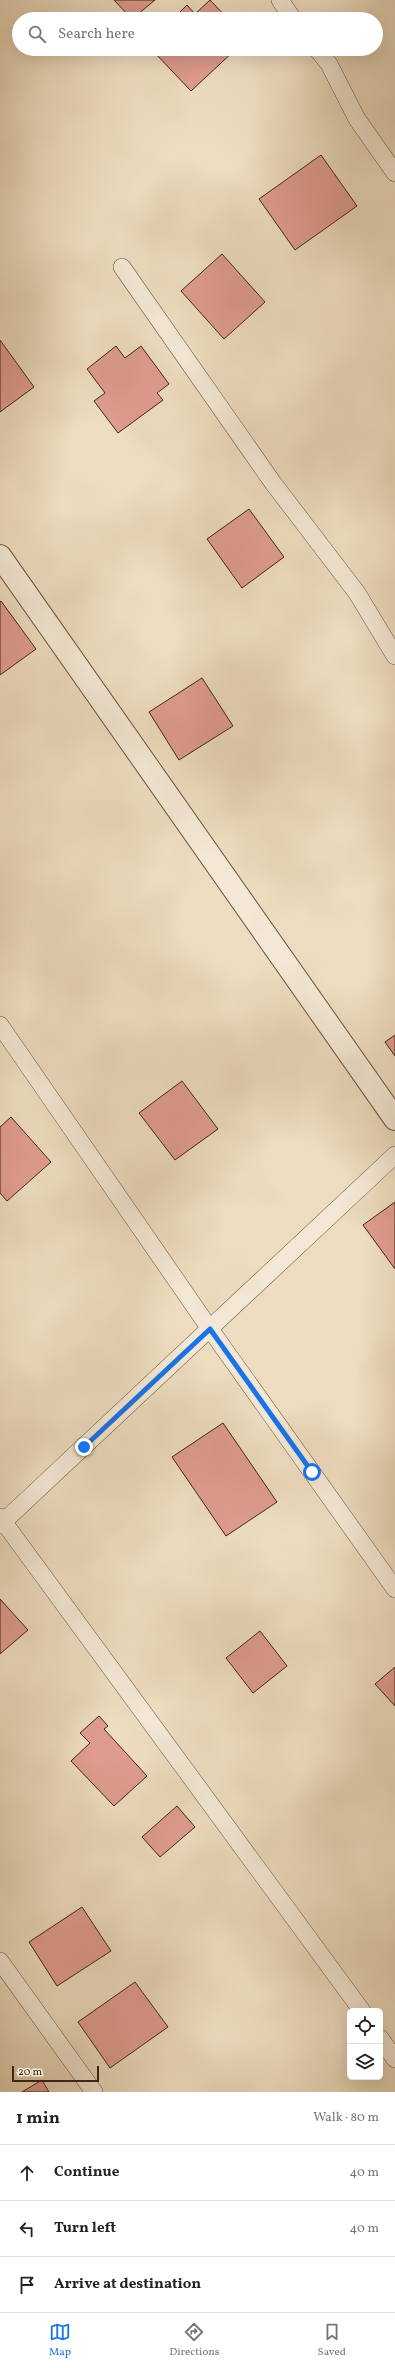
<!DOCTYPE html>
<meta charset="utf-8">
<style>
:root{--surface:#fff;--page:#f6f6f6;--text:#222;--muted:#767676;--line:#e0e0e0;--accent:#1a73e8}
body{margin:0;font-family:Vollkorn,serif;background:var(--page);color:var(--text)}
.controls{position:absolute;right:12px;bottom:12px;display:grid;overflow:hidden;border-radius:6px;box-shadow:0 4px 16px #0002}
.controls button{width:36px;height:36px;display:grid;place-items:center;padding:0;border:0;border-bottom:1px solid var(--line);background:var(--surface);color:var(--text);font:20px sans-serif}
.scale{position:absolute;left:12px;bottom:10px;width:87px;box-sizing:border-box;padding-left:4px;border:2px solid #422512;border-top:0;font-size:11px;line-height:14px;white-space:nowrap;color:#422512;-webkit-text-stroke:3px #f3e8d5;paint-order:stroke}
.stop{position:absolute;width:12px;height:12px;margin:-9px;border:3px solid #1a73e8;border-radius:50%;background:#fff}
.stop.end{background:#1a73e8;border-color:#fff;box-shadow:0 1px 4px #0008}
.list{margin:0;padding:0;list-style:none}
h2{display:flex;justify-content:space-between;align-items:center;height:52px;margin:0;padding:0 16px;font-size:17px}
h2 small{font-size:13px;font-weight:400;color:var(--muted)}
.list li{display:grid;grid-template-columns:26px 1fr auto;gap:12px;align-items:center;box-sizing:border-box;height:56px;padding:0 16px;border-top:1px solid var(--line)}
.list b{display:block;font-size:15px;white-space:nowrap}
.list em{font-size:13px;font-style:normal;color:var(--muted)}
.icon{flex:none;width:22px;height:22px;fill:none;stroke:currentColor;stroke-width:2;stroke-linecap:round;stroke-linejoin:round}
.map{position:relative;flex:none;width:395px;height:2092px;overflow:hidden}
.search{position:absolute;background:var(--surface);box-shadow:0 4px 16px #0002;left:12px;right:12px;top:12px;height:44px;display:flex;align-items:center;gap:10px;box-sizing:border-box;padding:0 14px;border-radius:22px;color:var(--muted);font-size:15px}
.sheet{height:220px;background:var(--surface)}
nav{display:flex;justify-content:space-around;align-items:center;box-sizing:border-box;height:56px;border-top:1px solid var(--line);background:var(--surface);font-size:11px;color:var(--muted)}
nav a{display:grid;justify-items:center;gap:2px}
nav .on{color:var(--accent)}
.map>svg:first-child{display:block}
</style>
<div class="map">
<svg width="395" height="2092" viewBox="0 0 395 2092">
<rect width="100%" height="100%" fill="#eddcbf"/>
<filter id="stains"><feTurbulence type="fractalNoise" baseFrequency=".005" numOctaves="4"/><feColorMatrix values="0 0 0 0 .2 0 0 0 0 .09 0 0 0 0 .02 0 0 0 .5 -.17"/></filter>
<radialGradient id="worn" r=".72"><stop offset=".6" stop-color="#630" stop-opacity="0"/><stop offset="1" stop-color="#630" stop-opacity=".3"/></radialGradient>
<path fill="#df9c8f" stroke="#422512" d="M114,0H155L132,19Z
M210,0L228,19H173L187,5L195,14Z
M158,49H236L191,91L154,52Z
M321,155L357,206L295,250L259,199Z
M222,254L265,302L224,339L181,291Z
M0,340L34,387L0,412Z
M116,346L125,358L141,346L169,384L157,393L163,400L118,433L94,401L105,393L87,369Z
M249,509L284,557L242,588L207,539Z
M1,601L36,649L0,675V602Z
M202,678L233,726L179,760L149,712Z
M395,1035V1056L385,1042Z
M182,1081L218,1129L175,1160L139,1113Z
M11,1117L51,1162L7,1201L0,1193V1127Z
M395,1202V1269L363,1225Z
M223,1423L277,1502L226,1536L172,1457Z
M0,1599L28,1630L0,1654Z
M260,1631L287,1666L253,1693L226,1658Z
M395,1667V1706L375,1684Z
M99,1716L108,1726L104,1729L147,1776L114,1806L71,1761L90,1743L80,1733Z
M177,1806L195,1827L160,1857L142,1837Z
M82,1907L111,1951L57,1986L29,1942Z
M135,1982L168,2027L110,2068L78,2022Z
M42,2080L49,2092H22Z"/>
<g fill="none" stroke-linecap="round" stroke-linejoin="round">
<g stroke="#6d533d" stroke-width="18">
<path id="service" d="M280,0L293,19
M317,49L329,64L357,119L395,173
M122,267L273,483L357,593L395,656
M0,1025L210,1329L395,1589
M0,1517L362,2011
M0,1525L395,1155
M0,1961L94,2092
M380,2038L395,2059"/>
</g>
<g stroke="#6d533d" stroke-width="24">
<path id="minor" d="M0,556L395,1119"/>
</g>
<use href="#service" stroke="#f3e8d5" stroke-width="17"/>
<use href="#minor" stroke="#f3e8d5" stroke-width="22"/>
</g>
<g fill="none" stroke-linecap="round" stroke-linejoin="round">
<path stroke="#1a73e8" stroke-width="5" d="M84,1447L210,1329L312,1472"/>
</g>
<rect width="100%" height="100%" filter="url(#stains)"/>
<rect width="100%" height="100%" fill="url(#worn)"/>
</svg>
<div class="controls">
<button><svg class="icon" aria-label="locate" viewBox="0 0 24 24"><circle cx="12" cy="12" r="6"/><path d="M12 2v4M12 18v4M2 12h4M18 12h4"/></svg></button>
<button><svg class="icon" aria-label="layers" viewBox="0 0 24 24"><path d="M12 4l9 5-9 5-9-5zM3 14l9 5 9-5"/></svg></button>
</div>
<div class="scale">20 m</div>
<div class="stop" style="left:312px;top:1472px"></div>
<div class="stop end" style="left:84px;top:1447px"></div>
<div class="search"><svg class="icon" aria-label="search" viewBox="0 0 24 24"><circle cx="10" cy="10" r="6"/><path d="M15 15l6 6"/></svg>Search here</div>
</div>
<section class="sheet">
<h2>1 min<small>Walk · 80 m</small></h2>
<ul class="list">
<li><svg class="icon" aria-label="ahead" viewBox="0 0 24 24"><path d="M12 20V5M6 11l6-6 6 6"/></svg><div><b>Continue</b></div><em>40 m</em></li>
<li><svg class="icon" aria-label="left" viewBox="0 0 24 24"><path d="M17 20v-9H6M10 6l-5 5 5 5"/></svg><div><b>Turn left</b></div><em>40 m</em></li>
<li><svg class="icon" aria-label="arrive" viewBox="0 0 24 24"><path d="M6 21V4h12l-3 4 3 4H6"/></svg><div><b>Arrive at destination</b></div></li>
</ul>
</section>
<nav>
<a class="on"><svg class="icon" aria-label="map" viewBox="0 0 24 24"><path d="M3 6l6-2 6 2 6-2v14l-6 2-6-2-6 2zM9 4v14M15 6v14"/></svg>Map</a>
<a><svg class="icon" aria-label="directions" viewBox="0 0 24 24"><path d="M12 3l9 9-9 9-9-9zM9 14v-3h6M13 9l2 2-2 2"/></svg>Directions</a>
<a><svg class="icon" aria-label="saved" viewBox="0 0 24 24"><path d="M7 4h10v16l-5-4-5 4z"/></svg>Saved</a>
</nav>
